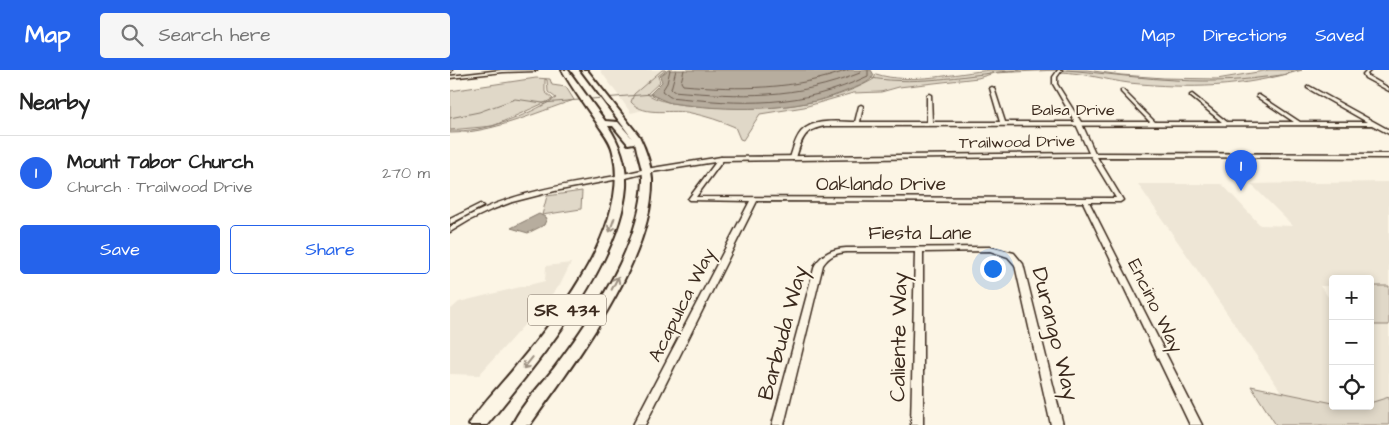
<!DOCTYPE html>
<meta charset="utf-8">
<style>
:root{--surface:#fff;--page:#f6f6f6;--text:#222;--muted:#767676;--line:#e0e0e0;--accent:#2563eb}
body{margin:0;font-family:"Architects Daughter",sans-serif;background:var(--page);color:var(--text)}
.controls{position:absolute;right:15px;bottom:15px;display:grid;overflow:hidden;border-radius:5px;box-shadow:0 2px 8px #0003}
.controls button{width:45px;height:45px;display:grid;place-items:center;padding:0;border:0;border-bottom:1px solid var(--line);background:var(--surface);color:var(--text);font:25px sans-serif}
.you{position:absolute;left:542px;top:198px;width:18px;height:18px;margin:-12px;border:4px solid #fff;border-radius:50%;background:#1a73e8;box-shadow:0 0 0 8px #1a73e833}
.badge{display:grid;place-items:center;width:32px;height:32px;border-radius:50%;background:var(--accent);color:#fff;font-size:16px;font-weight:700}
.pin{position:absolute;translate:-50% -41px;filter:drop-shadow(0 1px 2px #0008)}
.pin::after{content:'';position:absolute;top:26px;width:18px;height:15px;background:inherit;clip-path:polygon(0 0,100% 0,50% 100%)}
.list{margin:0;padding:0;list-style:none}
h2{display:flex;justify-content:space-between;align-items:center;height:65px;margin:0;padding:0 20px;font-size:21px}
h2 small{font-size:16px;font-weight:400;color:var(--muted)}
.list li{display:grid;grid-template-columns:32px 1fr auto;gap:15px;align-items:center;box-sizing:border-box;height:75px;padding:0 20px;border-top:1px solid var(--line)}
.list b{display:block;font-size:19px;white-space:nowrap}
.list p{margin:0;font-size:16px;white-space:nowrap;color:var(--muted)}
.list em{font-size:16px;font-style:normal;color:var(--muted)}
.actions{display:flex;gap:10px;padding:15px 20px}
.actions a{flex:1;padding:11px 0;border:1px solid var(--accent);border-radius:5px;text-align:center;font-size:18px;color:var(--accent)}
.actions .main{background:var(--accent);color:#fff}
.icon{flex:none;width:28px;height:28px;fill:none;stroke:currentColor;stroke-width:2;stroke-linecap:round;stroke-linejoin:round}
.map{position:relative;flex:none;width:939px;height:355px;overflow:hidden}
header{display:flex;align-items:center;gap:30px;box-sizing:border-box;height:70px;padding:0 25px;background:var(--accent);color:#fff}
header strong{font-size:24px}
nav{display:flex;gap:28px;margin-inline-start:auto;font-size:18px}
.search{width:350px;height:45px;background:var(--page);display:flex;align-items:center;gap:12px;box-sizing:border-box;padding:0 18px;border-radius:5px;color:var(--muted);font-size:19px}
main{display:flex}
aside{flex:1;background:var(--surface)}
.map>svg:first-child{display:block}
</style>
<header>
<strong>Map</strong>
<div class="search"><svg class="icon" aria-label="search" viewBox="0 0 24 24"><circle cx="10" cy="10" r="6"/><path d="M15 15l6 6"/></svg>Search here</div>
<nav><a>Map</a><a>Directions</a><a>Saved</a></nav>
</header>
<main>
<aside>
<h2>Nearby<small></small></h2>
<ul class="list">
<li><span class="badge">1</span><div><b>Mount Tabor Church</b><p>Church · Trailwood Drive</p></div><em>270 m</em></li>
</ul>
<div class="actions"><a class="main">Save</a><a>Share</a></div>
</aside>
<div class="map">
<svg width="939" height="355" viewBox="0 0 939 355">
<rect width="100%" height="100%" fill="#fcf5e5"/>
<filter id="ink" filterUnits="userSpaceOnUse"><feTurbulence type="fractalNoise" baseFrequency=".02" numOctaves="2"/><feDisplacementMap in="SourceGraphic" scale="10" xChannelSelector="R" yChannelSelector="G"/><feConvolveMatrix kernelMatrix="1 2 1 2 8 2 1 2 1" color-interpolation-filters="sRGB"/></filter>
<g filter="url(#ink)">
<path fill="#eee6d6" d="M150,0H212L203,7L186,38L193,40L181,43Z
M939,112V216H920V209H883V216H870L883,233V333L832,323L688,114H772L810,155L843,156L801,114Z
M121,193L110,215L29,305L0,304V240L9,232L95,211L96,196Z
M920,255H939V327L920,333Z"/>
<path fill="#e0d8c8" stroke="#8e8173" d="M212,0H216L208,6L210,12L197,24C215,35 238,35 260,37C316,40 373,38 424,9L426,4C460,15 506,3 541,0C563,0 585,0 607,0L544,3L528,8L449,17L431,22L403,23L354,37L310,44L293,70L290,69L285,57C271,51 256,46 241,43C222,38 195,48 181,32L184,24Z
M612,0H637L671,5L714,8L767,9L819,0H852C789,18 743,19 679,13C656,10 634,3 611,2Z
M86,8L100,9L102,15L116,17L124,30C84,43 43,63 0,63V61C37,62 74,47 106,28L98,22L97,10L95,9V22L103,29L43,56L0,60V21Z
M132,121L131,139L92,145L97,126Z
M920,216H939V255H920Z
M801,316L883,333V336H920V333L939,327V355H826Z"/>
<path fill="#b7ad9e" stroke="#85796b" d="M218,0H421L424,5C420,13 407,17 399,20C346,43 277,41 221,33C214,31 207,27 200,24L212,12L210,6Z
M89,144L97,148L94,155L78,163L61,158Z"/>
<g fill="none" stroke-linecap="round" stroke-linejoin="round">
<path stroke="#6d5e51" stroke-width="1" d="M220,0L217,13L212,21L220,27C292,35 351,38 418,6V0
M226,0L221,19L223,21C293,27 344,29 410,3L412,0
M234,0L231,12L233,15C290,20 344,20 398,0"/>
<path stroke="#85796b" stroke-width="1" d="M617,0C683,6 749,17 815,7C825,6 838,5 848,0
M421,8C472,16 519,4 570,0
M0,48L29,42L65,29L93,33L202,24"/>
<g stroke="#3b2a1e" stroke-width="3">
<path id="minor" d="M0,0H2L1,2H0Z
M51,0H87L85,1L53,2L0,8V6Z
M917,0H921L917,4L918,6L939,18V21L915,8L913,4Z
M859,16L939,60V64L922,55L375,56C353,60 352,69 346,88L343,90L340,88C343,79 345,69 351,62C363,48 389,52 405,52L409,36L411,35L413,36L410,52H477V25L479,24L481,25L482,52H550L540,18L542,17L544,18L555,52H700L671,22V20H673L705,52H772L740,26V25L742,24L777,52H844L807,27V25H809L850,52H917L857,18V17Z
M643,83L939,84V88L647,87L673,130L670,132H639L752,355H740L633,132L307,131L195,355H183L300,131L239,130L238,129L239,128L269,88L271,87L274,89L246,127L666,128L640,85Z
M172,105L175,107L174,108L105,121L62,132L41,140L20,150L0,162V157C51,123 113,115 172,105Z
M30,134L33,136L32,137L0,154V149Z
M540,177L564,183L573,194L613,355H601L565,195L558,187L540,181L473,182V355H461L465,182H396C386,183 379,186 373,195L334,355H322L365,195C373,183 382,179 396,178Z"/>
</g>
<g stroke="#3b2a1e" stroke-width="3">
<path id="tertiary" d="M608,0H612L607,7V14L631,52L646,85L645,86L271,91L196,103L172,109L168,107L169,105L196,99L271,87L639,83L625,52L603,14V7Z"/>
</g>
<g stroke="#3b2a1e" stroke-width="4">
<path id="primary" d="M112,0H118L155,51L168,52L182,68L131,0H137L189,66C195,78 201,95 202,109C204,190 125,291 80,355H62C72,334 91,315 105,297C143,246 191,175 193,110C193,99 188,87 186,76L184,73L178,74L163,56H158C170,74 177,95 176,117C170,196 85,295 37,355H19C28,337 53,313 66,296C109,245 181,153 163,82C161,71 153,62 147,53C136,37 122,18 112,0Z"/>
</g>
<use href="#minor" fill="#fcf5e5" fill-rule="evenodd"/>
<use href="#tertiary" fill="#fcf5e5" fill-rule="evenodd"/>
<use href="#primary" fill="#fcf5e5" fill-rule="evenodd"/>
</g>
<defs><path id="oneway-shaft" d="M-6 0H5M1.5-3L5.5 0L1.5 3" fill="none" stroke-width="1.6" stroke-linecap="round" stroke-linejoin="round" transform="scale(1.25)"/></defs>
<g stroke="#9c9082">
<use href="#oneway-shaft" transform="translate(162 155) rotate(109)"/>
<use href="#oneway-shaft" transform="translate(165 213) rotate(-63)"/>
<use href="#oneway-shaft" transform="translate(78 293) rotate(129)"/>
</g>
</g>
<g text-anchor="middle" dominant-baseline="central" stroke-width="4" stroke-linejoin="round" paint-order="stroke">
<g font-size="16" fill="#3b2a1e" stroke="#fcf5e5">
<text x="623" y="40">Balsa Drive</text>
<text transform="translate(567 72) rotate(-1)">Trailwood Drive</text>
</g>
<rect fill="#fcf5e5" stroke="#75675a" stroke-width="1" x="78" y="224.5" width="78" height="31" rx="4"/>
<g font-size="18" font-weight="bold" fill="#3b2a1e">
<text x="117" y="240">SR 434</text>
</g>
<g font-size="19" fill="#3b2a1e" stroke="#fcf5e5">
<text x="431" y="114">Oaklando Drive</text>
<text x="470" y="163">Fiesta Lane</text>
<text transform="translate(232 235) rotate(-63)">Acapulca Way</text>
<text transform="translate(705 236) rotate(64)">Encino Way</text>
</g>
<g font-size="22" fill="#3b2a1e" stroke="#fcf5e5">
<text transform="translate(333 263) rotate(-75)">Barbuda Way</text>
<text transform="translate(605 264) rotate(76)">Durango Way</text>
<text transform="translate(449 267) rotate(-89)">Caliente Way</text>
</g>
</g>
</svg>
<div class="controls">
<button>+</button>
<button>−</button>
<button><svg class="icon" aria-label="locate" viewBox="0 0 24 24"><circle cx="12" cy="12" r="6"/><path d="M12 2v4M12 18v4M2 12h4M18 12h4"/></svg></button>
</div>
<div class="you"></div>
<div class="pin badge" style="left:791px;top:121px">1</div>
</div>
</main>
